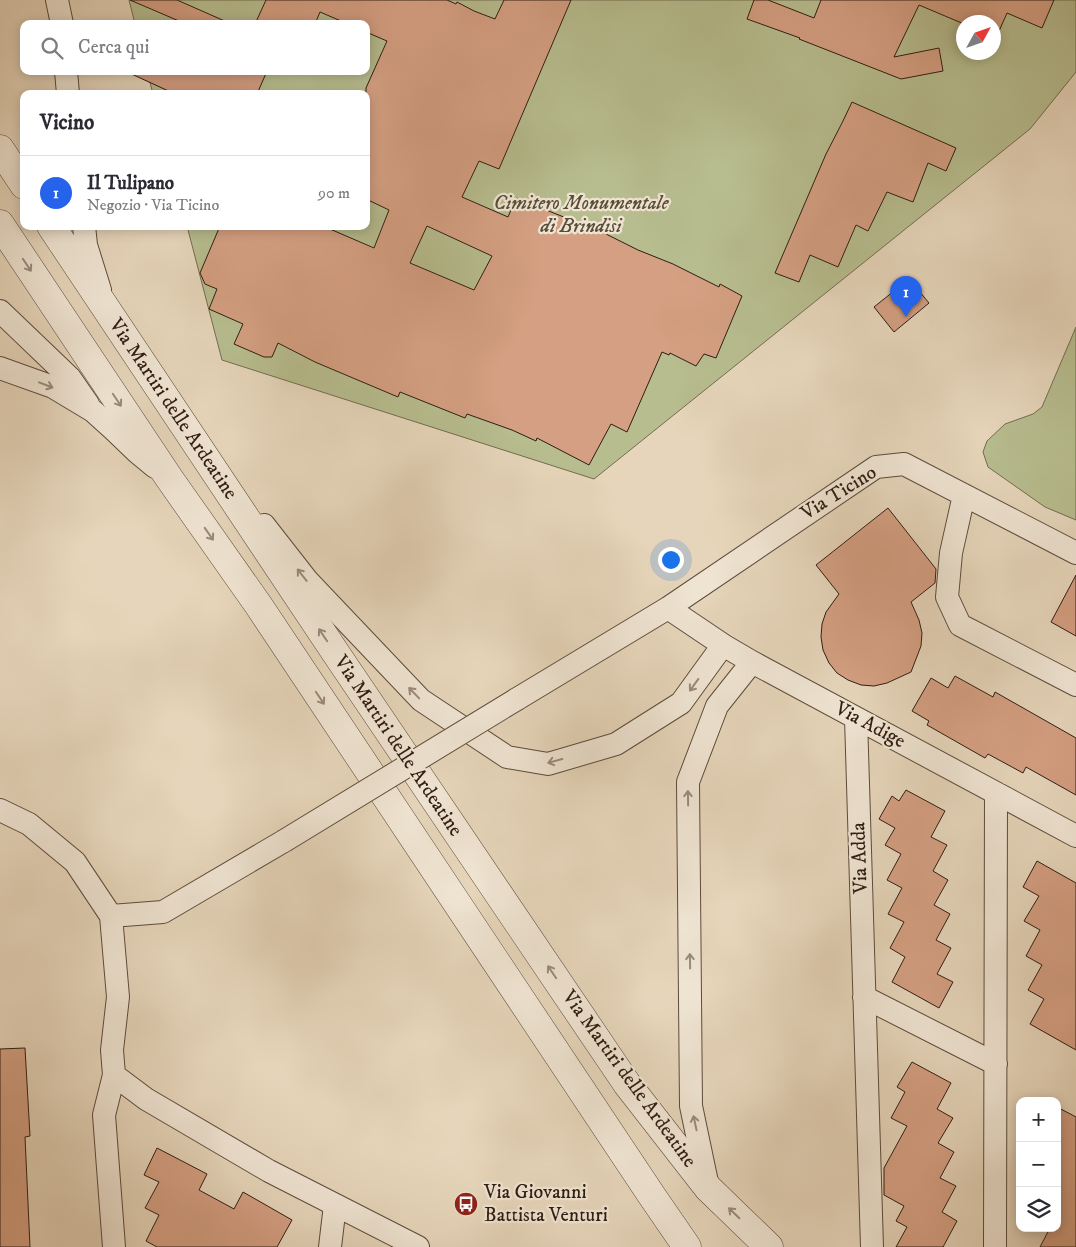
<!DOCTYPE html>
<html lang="it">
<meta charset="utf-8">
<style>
:root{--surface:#fff;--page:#f2f2f3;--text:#2b2b33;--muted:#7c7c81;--line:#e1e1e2;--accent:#2563eb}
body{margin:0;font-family:"IM FELL DW Pica",serif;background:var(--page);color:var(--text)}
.controls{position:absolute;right:15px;bottom:15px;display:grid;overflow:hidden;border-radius:10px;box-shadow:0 2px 12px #0003}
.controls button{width:45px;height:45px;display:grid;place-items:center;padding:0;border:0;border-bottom:1px solid var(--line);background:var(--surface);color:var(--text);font:25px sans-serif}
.compass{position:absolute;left:956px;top:15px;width:45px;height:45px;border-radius:50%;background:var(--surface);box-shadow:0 2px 12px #0003;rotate:50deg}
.you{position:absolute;left:670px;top:559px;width:18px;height:18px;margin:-12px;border:4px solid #fff;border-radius:50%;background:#1a73e8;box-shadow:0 0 0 8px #1a73e833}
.badge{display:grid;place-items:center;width:32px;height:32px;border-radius:50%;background:var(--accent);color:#fff;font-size:16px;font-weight:700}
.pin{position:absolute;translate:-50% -41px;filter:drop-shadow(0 1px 2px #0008)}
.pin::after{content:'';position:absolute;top:26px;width:18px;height:15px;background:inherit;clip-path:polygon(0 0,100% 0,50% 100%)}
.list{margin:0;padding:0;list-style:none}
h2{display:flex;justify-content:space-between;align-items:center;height:65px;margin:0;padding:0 20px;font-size:21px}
h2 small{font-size:16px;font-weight:400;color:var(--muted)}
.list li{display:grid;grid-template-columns:32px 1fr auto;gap:15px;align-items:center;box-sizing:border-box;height:75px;padding:0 20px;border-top:1px solid var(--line)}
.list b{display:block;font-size:19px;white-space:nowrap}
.list p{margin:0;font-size:16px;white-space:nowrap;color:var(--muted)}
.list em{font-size:16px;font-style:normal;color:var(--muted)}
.icon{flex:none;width:28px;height:28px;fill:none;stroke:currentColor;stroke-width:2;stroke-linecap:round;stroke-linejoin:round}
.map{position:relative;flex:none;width:1076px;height:1247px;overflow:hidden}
.search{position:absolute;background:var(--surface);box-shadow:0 2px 12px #0003;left:20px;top:20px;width:350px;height:55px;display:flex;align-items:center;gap:12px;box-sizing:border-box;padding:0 18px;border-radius:10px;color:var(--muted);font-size:19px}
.panel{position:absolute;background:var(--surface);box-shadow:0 2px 12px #0003;left:20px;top:90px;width:350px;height:140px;border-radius:10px}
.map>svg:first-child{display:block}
</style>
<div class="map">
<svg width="1076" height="1247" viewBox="0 0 1076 1247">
<rect width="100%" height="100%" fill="#e6d5ba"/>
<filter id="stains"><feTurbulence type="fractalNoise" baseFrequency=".004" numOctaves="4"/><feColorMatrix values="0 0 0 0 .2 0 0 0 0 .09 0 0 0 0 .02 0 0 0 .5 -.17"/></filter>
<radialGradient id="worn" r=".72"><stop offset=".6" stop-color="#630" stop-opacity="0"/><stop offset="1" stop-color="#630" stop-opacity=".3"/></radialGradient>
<path fill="#b7bd8f" stroke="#736d50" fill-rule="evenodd" d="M129,0H1076V72L1030,129L594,479L222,360L187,226H366V94H153L147,71H366V24H135ZM964,22H994V52H964Z
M1076,327V520L1045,507L988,467L983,452L987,441L1005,424L1033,414L1042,407Z"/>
<path fill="#d49f82" stroke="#2f1d12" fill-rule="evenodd" d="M130,0H177L227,22L226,24H186Z
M266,0H447L456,4L457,2L474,11L495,19L504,0H571L499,169L479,161L462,197L508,217L516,198L604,233L638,250L673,264L719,287L720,284L742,296L716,358L704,354L696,366L670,353L669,355L662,352L627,432L611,424L589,465L537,438L536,441L512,430L467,414L465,418L400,392L398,397L315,362L278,343L272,357H264L234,344L243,324L209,309L217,289L205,284L200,273L220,226H323L374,248L389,210L366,199V88L387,41L366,32V24H348L320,12L315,24H255ZM427,226L492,256L474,290L410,263Z
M754,0H768L814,18L821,0H1054L1042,28L1007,13L996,38L994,37V22H964V24L919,5L894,57L939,48L943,71L901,79L799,39L800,38L747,19Z
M125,71H267L257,94H175Z
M852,102L956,148L946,171L928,163L913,202L887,192L868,231L856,225L838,267L810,255L799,282L775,273L826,154L842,123Z
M909,279L929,303L894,332L874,307Z
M888,508L936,569L935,583L911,602L919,620L922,633L921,646L911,672L887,683L874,686L861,685L848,680L837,673L829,663L823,650L821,637L822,624L826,612L839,594L816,565Z
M1076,575V636L1051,622Z
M955,676L993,697L995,692L1076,738V795L1026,767L1023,773L988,754L985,758L927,725L929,721L912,711L931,678L948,688Z
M906,790L945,811L931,837L947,845L933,871L948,880L934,905L950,914L936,940L951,948L937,974L953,982L939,1008L892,982L905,957L890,948L904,922L888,914L902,888L887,880L901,854L885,845L895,828L879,819L892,796L899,801Z
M1037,861L1076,883V1050L1030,1024L1044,999L1028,990L1042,965L1026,956L1040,930L1024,921L1039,896L1023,887Z
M25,1048L30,1136L25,1137L30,1247H0V1049Z
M912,1062L951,1083L937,1109L953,1118L938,1143L954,1152L940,1178L956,1186L942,1212L957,1221L943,1247H896L907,1227L896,1221L904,1206L884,1195V1168L907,1126L891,1118L905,1092L897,1087Z
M1057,1107L1076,1117V1247H1040L1050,1228H1057Z
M157,1148L207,1174L199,1190L234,1209L243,1192L292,1220L277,1247H157L146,1241L159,1215L145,1208L159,1182L144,1175Z"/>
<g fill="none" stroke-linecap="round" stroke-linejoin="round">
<g stroke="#5d4b3c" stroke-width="24">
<path id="minor" d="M57,0L62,24
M66,71L68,94
M84,226L86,245L100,290
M0,311L70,378L88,404
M0,368L53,387L93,411L113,429L138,453L155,467
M964,495L951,553L947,597L960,625L1076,685
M264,525L307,580L421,700L507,757L548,764L616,744L681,703L723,645
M668,608L723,645L752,662L1076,836
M517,699L668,608L876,467L904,464L1076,553
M856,718L872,1247
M0,810L29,824L75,862L111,916L118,997L112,1050L114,1075L104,1115L114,1247
M111,916L163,912L284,841
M864,997L996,1064
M114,1075L146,1099L269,1171L418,1247
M708,1187L691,1106L688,782L717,706L752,662
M330,1247L335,1205
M995,1247L996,793"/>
</g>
<g stroke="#5d4b3c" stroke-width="29">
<path id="tertiary" d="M0,149L24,185
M0,224L169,478L259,606L652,1196L687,1247
M51,226L335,652L627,1084L708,1188L769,1247"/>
</g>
<use href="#minor" stroke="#efe4d2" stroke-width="22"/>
<use href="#tertiary" stroke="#efe4d2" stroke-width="28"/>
<g stroke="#5d4b3c" stroke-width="24" stroke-linecap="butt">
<path id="minor-bridge" d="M284,841L517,699"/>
</g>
<use href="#minor-bridge" stroke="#efe4d2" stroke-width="22"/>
</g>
<defs><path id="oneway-shaft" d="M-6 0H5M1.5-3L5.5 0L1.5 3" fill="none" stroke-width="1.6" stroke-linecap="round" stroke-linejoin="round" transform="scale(1.25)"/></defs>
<g stroke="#998a7c">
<use href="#oneway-shaft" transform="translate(27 265) rotate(56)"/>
<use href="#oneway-shaft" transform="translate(46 385) rotate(21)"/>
<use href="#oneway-shaft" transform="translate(117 400) rotate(56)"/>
<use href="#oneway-shaft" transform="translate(209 534) rotate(55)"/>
<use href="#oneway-shaft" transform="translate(302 575) rotate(-128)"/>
<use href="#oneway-shaft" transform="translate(323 635) rotate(-124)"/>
<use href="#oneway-shaft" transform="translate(694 685) rotate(126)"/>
<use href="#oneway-shaft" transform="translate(414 693) rotate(-134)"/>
<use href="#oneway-shaft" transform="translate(320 698) rotate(56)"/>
<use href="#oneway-shaft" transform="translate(555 761) rotate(165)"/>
<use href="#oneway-shaft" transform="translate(688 798) rotate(-91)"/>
<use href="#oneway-shaft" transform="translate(690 961) rotate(-91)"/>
<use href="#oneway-shaft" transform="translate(552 972) rotate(-124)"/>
<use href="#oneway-shaft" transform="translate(695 1123) rotate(-102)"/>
<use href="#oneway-shaft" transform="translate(734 1213) rotate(-136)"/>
</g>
<defs>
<g id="bus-disc" transform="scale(1.25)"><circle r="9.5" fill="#8f2418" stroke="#efe4d2"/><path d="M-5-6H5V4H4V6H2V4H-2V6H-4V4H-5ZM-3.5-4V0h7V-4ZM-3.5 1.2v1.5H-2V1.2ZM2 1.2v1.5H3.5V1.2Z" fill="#fff"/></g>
</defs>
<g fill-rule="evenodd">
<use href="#bus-disc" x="466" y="1204"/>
</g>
<g text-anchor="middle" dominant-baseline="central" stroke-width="4.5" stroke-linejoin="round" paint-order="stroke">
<g font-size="20" font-style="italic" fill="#584d38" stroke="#efe4d2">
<text x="581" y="203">Cimitero Monumentale<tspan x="581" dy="23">di Brindisi</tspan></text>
</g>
<g font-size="20" fill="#2f1d12" stroke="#efe4d2">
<text transform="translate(173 409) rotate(56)">Via Martiri delle Ardeatine</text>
<text transform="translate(839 493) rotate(-32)">Via Ticino</text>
<text transform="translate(870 725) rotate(28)">Via Adige</text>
<text transform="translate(398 746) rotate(56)">Via Martiri delle Ardeatine</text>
<text transform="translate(860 858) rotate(-92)">Via Adda</text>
<text transform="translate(629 1079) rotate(54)">Via Martiri delle Ardeatine</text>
</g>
<g font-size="20" fill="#2f1d12" stroke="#efe4d2" text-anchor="start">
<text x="484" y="1192">Via Giovanni<tspan x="484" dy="23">Battista Venturi</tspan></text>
</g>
</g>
<rect width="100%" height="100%" filter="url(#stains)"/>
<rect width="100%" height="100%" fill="url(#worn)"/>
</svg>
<div class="controls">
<button>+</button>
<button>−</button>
<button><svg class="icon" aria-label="layers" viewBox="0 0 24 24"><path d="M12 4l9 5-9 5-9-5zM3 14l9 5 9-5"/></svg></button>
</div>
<svg class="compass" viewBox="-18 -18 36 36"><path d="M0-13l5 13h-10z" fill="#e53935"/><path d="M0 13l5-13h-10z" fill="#7c7c81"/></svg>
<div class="you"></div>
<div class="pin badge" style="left:906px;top:317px">1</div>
<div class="search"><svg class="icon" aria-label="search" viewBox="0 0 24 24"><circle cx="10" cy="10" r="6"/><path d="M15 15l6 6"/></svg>Cerca qui</div>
<section class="panel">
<h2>Vicino<small></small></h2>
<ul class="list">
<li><span class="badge">1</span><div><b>Il Tulipano</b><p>Negozio · Via Ticino</p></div><em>90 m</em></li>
</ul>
</section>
</div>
